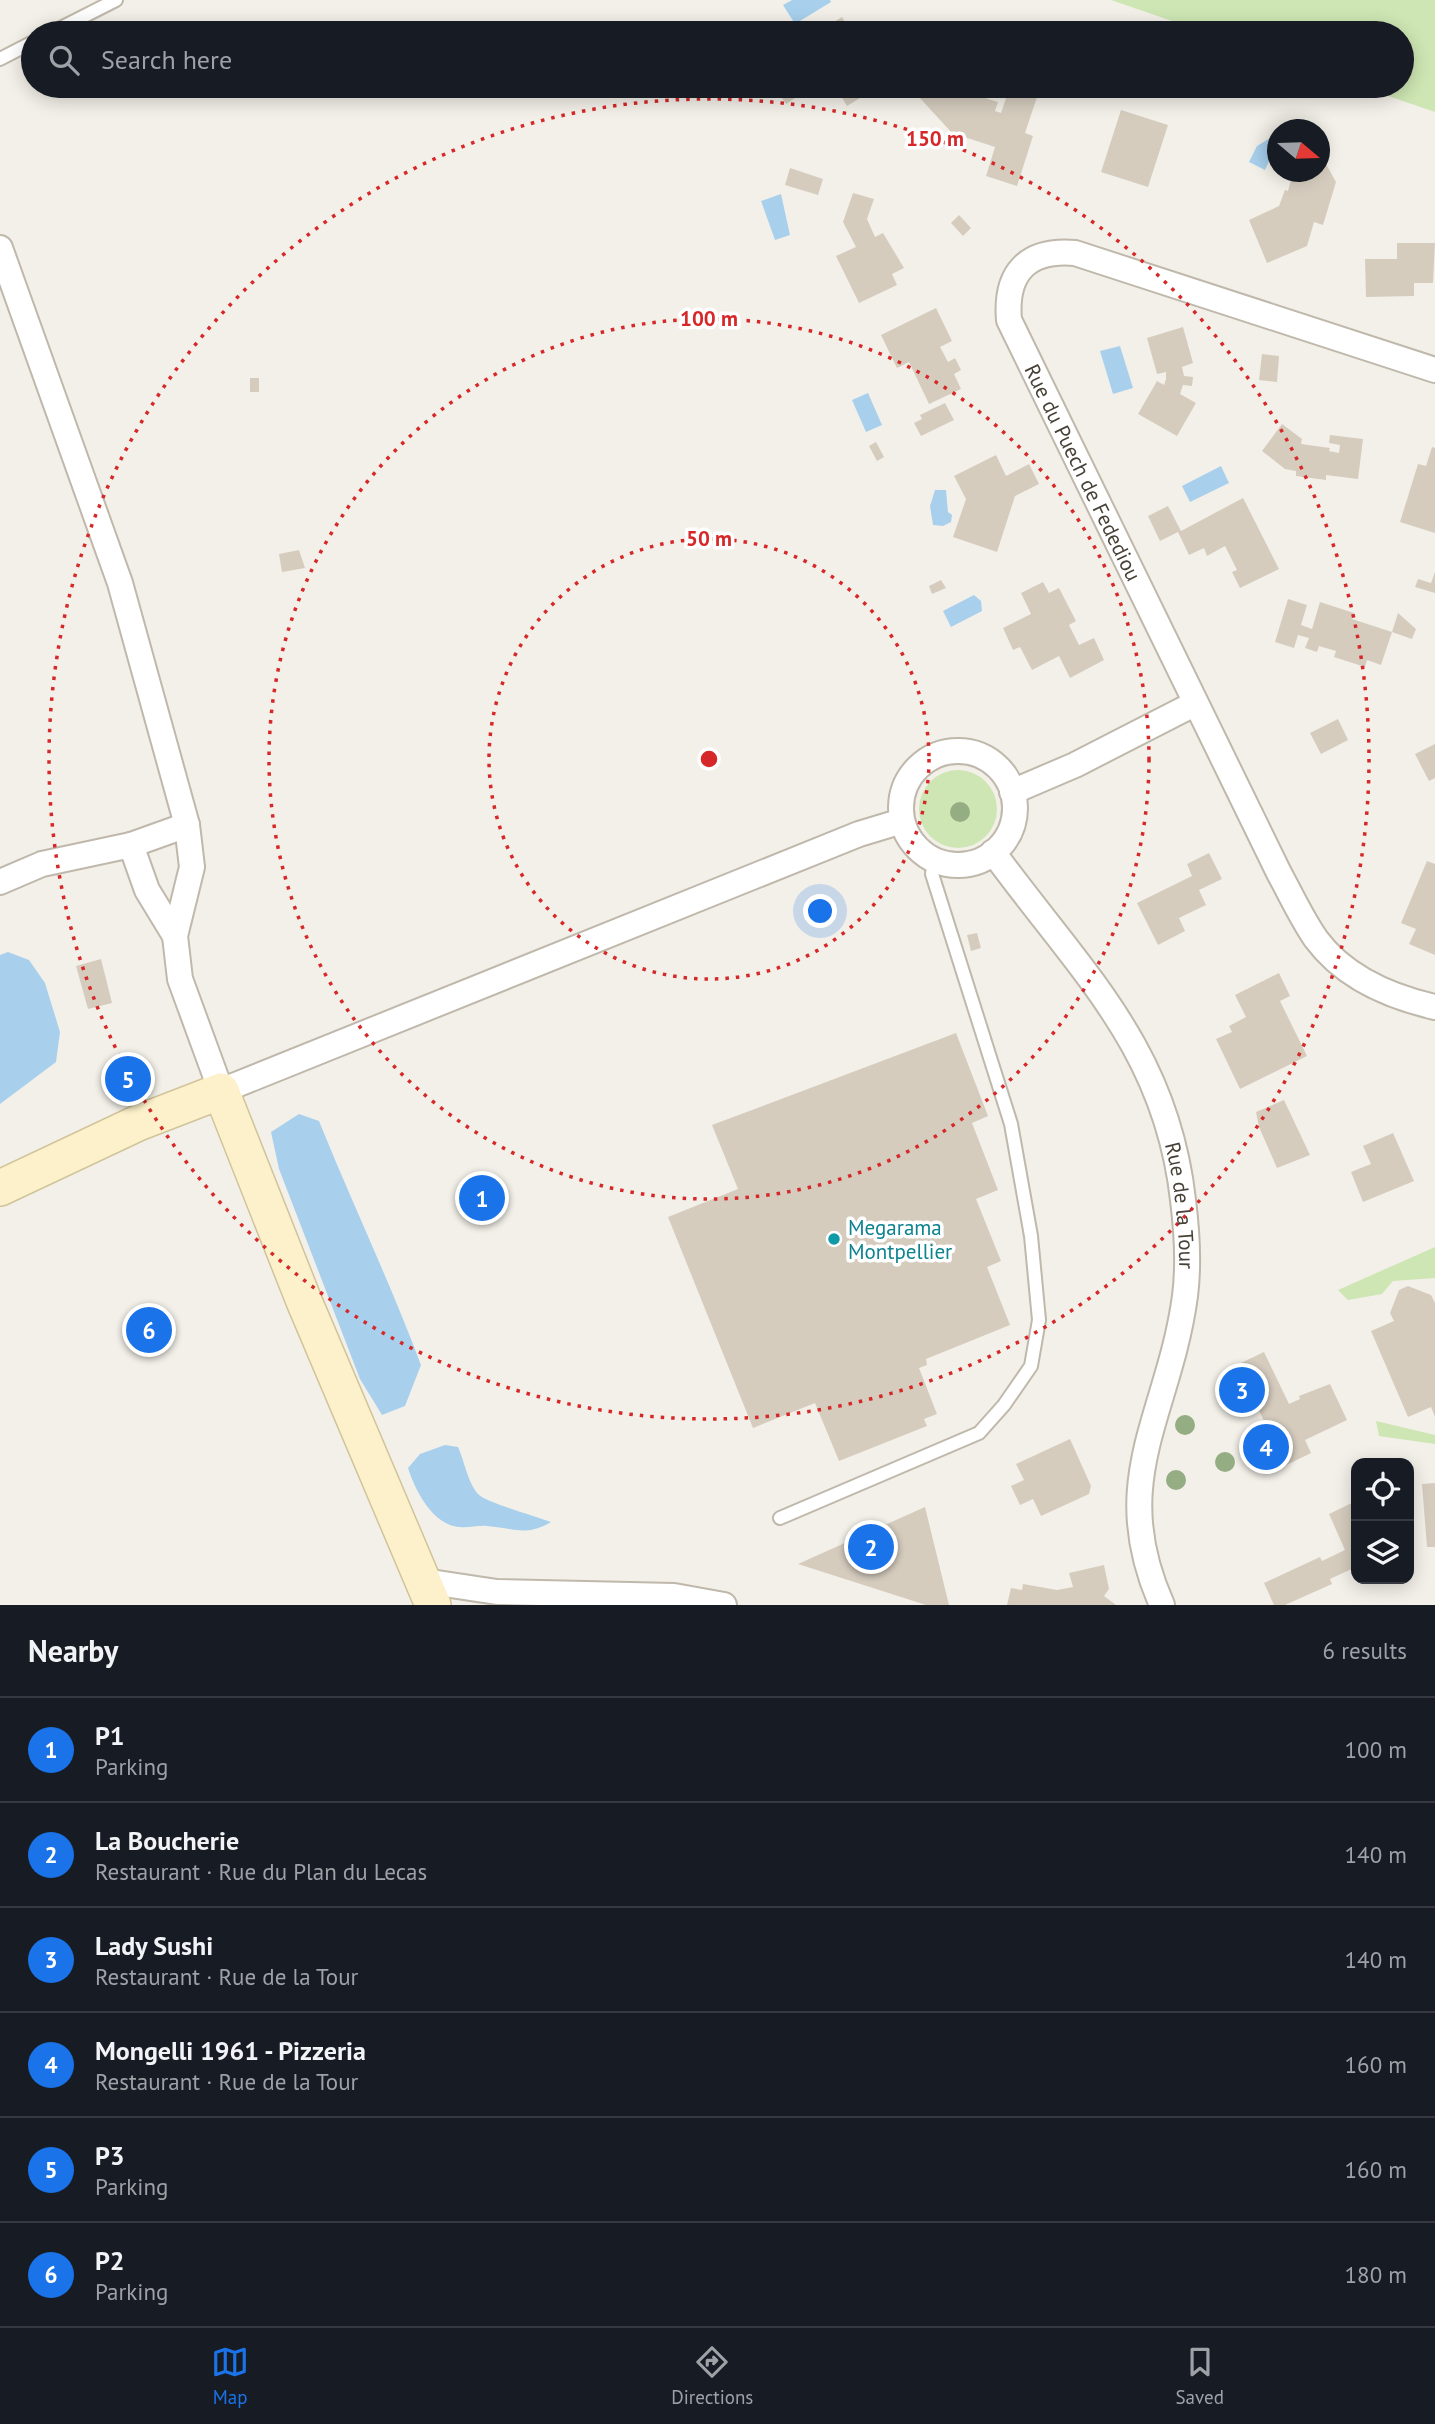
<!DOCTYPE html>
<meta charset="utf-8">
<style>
:root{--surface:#171b24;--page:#242831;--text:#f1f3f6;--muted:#9ea1a6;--line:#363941;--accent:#1a73e8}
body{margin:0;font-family:"PT Sans",sans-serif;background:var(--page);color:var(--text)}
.controls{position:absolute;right:21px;bottom:21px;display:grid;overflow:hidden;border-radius:14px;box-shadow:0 4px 18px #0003}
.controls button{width:63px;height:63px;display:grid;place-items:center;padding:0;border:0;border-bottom:2px solid var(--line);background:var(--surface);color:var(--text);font:35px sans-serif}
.compass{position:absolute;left:1267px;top:119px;width:63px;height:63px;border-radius:50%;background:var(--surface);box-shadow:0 4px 18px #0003;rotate:109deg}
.you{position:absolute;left:821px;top:912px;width:24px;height:24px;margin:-18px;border:5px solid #fff;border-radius:50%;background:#1a73e8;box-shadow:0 0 0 10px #1a73e833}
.badge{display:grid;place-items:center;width:46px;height:46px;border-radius:50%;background:var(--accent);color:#fff;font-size:23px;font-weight:700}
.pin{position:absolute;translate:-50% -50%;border:4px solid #fff;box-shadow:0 2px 7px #0006}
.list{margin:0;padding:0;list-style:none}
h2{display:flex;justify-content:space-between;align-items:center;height:91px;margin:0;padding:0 28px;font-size:30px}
h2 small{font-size:23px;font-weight:400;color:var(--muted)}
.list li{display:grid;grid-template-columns:46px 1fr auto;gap:21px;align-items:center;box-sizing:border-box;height:105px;padding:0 28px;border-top:2px solid var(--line)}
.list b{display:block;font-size:26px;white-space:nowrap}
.list p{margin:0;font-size:23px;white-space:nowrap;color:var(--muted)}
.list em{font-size:23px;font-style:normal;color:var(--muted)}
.icon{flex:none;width:38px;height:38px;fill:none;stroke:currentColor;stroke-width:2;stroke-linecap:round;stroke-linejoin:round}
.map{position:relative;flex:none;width:1435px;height:1605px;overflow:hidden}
.search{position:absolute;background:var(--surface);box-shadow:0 4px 18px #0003;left:21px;right:21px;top:21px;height:77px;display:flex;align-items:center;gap:18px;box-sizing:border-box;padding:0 24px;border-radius:38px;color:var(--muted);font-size:26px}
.sheet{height:721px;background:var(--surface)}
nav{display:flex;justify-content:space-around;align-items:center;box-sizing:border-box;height:98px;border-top:2px solid var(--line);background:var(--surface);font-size:19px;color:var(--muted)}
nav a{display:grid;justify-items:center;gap:4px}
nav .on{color:var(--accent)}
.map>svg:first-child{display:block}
</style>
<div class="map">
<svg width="1435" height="1605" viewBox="0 0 1435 1605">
<rect width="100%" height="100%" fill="#f3f0e9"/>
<path fill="#cee6b3" d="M1111,0H1435V112L1359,86H1402V33H1207Z
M919 809a39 39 0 1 1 78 0a39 39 0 1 1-78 0Z
M1435,1247V1278L1393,1281L1382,1294L1348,1300L1338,1290Z
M1376,1421L1435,1435V1444L1379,1436Z"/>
<path fill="#a8d0ed" d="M792,0H830L831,2L795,24L783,5Z
M1277,134V154L1270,159L1265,170L1249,162L1257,146Z
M781,194L790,235L775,240L761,201Z
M1120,346L1133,388L1113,394L1100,351Z
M868,393L882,425L866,432L852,400Z
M1221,466L1229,483L1190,502L1182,486Z
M935,490H946L948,512L952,515L951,522L943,526L933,525L930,506Z
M974,595L981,601L982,611L951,627L943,611Z
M8,952L29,960L45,983L60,1032L56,1062L0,1104V955Z
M299,1114L319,1121C352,1203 390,1282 421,1365L405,1406L382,1415L360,1379L279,1169L271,1132Z
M445,1445L458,1447C464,1460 468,1483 478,1494C487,1503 535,1516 551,1522C526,1537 514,1528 487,1526C478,1525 469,1528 460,1527C433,1526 415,1490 408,1468L420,1454Z"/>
<path fill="#d5ccbe" d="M842,17L852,33H791L810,22L816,33Z
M774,86H825L809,96L806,91L786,104Z
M835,86H870L873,90L847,106Z
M932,86H967L975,95L998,102L995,111L1001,113L1010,86L1039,91L1025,133L1033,136L1017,186L986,176L995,147L952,133L919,97Z
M1121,110L1168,125L1148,187L1101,172Z
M1321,155L1336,182L1323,225L1314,222L1307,246L1267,263L1249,220L1279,206L1285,190L1288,191L1292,176L1290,172H1320Z
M790,168L823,179L818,195L785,185Z
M853,193L874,199L867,219L875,237L883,233L904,268L892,274L897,285L859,303L836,256L856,247L843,222Z
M959,215L971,228L963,236L951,223Z
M1397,243H1435L1433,283H1414V296L1366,297L1365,259H1397Z
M936,308L952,341L940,347L948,362L955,358L961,370L954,374L961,389L929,404L909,362L897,368L881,335Z
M1183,327L1193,363L1182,367L1184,376L1193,377L1192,386L1183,385L1180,394L1196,403L1177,436L1138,414L1157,381L1164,385L1166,379V372L1157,374L1147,338Z
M1262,354L1279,356L1277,382L1259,380Z
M250,378H259V392H250Z
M945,403L954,420L921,436L914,423L922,419L920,415Z
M1282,424L1302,439L1301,444L1330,448L1329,451L1339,453L1340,445L1329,443L1330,435L1363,439L1358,479L1326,475V480L1296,476V471L1285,469L1262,451Z
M876,442L884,457L877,461L869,446Z
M1432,447L1435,448V533L1400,522L1418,464L1426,466Z
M996,455L1006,476L1029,464L1039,484L1015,496L997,552L953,537L966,499L954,476Z
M1243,498L1279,569L1240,588L1232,572L1237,570L1225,546L1207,556L1204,548L1189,555L1178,532L1160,541L1148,516L1168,506L1181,531Z
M299,550L305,568L282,572L279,554Z
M1435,572V593L1415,587L1418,579L1431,583Z
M941,580L946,588L932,594L929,586Z
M1043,582L1049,593L1059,588L1076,621L1069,625L1079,645L1094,638L1104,660L1070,678L1059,656L1032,670L1020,647L1013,650L1003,628L1031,614L1021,593Z
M1288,599L1307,605L1301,625L1312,629L1320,602L1354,613L1352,619L1392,632L1381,665L1367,660L1365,667L1334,657L1336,651L1319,646L1317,652L1305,648L1309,638L1298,635L1294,648L1275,642Z
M1398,613L1416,629L1412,639L1392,632Z
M1338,719L1348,740L1321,754L1310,733Z
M1435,744V778L1429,781L1415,754Z
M1209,853L1222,879L1199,890L1206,905L1179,918L1185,931L1158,945L1137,903L1192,876L1187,864Z
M1427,861L1435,864V955L1409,944L1416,929L1401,923Z
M977,933L981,948L971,951L967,935Z
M101,959L112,1003L88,1009L76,966Z
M1279,973L1290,996L1280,1001L1307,1056L1240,1089L1216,1039L1232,1032L1229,1026L1246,1017L1235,995Z
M956,1033L988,1116L972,1123L998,1190L976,1199L1001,1261L987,1267L1010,1325L926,1359L927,1365L919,1368L937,1414L924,1419L927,1426L839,1461L815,1403L753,1428L668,1217L738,1189L712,1125Z
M1284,1100L1310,1155L1277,1168L1259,1127L1256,1112Z
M1393,1133L1414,1181L1363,1202L1351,1172L1371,1164L1363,1146Z
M1408,1286L1431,1295L1435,1303V1417L1431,1407L1408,1417L1371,1331L1394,1321L1390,1313L1399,1290Z
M1264,1352L1289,1404L1300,1399L1299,1396L1330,1384L1347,1420L1305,1440L1311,1453L1268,1474L1247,1430L1264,1421L1256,1404L1240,1412L1222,1372Z
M1070,1439L1091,1486L1089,1494L1041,1516L1033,1499L1020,1505L1011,1486L1024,1480L1016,1464Z
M1435,1483V1547H1427L1422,1484Z
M1356,1501V1567L1330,1579L1332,1584L1285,1605H1274L1264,1583L1320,1557L1322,1561L1345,1550L1329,1514Z
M925,1507L949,1605H926L798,1564Z
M1104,1565L1109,1589L1104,1596L1116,1605H1007L1011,1588L1022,1590L1023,1584L1057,1590L1073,1587L1069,1573Z"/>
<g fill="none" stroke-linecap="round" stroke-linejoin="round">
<g stroke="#bfb8ab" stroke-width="16">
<path id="lane" d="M51,33L116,0
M0,59L33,42
M780,1518L979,1433L1004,1405L1031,1366L1039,1320L1031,1236L1011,1124L932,874L934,860"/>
</g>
<g stroke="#bfb8ab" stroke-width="28">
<g id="street">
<path d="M0,248L120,583L187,825L192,867L175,936L180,979L221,1091L859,834L902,821"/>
<path id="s1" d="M1435,370L1075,253C1027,249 1005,273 1009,320L1279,873C1291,895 1302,919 1316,939C1344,977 1391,997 1435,1007"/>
<circle cx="958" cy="808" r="57"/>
<path d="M1012,792L1075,765L1194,704"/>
<path d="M131,845L147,890L175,936"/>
<path id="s2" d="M993,852C1079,970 1166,1047 1183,1200C1187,1232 1189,1265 1185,1296C1169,1415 1106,1480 1162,1605"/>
<path d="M0,882L42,864L131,845L187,825"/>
<path d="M424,1581L497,1592L674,1596L724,1605"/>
</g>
</g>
<g stroke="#d1c49a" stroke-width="38">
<path id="secondary" d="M0,1188L138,1123L221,1091L304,1301L433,1605"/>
</g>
<use href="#lane" stroke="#fff" stroke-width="12"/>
<use href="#street" stroke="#fff" stroke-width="24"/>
<use href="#secondary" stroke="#fcf1ca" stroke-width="35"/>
</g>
<g fill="#94ad82">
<circle cx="960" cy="812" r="10"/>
<circle cx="1185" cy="1425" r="10"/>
<circle cx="1225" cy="1462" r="10"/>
<circle cx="1176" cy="1480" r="10"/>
</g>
<g fill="none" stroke="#d62828" stroke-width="3.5" stroke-dasharray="3.5 7">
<circle cx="709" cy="759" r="220"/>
<circle cx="709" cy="759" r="440"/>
<circle cx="709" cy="759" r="660"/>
</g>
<circle fill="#0f9aa8" stroke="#fff" stroke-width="2.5" cx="834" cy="1239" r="7"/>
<g text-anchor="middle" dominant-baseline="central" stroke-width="7" stroke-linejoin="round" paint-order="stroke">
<g font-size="21" fill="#474137" stroke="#fff">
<text stroke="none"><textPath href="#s1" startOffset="660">Rue du Puech de Fedediou</textPath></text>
<text stroke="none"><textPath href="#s2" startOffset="408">Rue de la Tour</textPath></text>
</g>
<g font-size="21" fill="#0d838f" stroke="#fff" text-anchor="start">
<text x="848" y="1227">Megarama<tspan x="848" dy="24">Montpellier</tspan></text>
</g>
</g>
<circle cx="709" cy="759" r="10" fill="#d62828" stroke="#fff" stroke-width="3.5"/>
<g font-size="21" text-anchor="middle" font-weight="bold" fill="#d62828" stroke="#fff" stroke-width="7" stroke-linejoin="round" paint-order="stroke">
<text x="935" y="146">150 m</text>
<text x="709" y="326">100 m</text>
<text x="709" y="546">50 m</text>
</g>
</svg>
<div class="controls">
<button><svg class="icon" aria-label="locate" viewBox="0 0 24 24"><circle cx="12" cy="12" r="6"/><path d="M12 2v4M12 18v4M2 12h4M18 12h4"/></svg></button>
<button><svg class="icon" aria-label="layers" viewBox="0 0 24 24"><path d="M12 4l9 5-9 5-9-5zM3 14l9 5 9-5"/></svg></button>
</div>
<svg class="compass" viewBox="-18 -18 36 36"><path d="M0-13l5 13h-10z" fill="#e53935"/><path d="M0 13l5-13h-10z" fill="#9ea1a6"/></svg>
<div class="you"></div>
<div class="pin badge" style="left:482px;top:1198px">1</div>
<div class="pin badge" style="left:871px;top:1547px">2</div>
<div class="pin badge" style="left:1242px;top:1390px">3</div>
<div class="pin badge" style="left:1266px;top:1447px">4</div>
<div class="pin badge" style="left:128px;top:1079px">5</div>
<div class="pin badge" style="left:149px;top:1330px">6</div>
<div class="search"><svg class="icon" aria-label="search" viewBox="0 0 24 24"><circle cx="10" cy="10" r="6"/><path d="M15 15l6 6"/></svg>Search here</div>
</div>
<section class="sheet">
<h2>Nearby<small>6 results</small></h2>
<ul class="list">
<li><span class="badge">1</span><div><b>P1</b><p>Parking</p></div><em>100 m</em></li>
<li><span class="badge">2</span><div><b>La Boucherie</b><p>Restaurant · Rue du Plan du Lecas</p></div><em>140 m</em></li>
<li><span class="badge">3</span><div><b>Lady Sushi</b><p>Restaurant · Rue de la Tour</p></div><em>140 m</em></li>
<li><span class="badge">4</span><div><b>Mongelli 1961 - Pizzeria</b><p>Restaurant · Rue de la Tour</p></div><em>160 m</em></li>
<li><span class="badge">5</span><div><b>P3</b><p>Parking</p></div><em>160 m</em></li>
<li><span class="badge">6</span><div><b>P2</b><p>Parking</p></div><em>180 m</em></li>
</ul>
</section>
<nav>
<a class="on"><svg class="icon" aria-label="map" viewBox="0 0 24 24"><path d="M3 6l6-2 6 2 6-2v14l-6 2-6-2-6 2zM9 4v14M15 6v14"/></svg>Map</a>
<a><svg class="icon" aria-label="directions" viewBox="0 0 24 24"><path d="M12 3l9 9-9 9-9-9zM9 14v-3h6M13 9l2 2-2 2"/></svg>Directions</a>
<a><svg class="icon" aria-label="saved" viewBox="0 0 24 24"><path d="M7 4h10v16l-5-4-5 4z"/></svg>Saved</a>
</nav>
